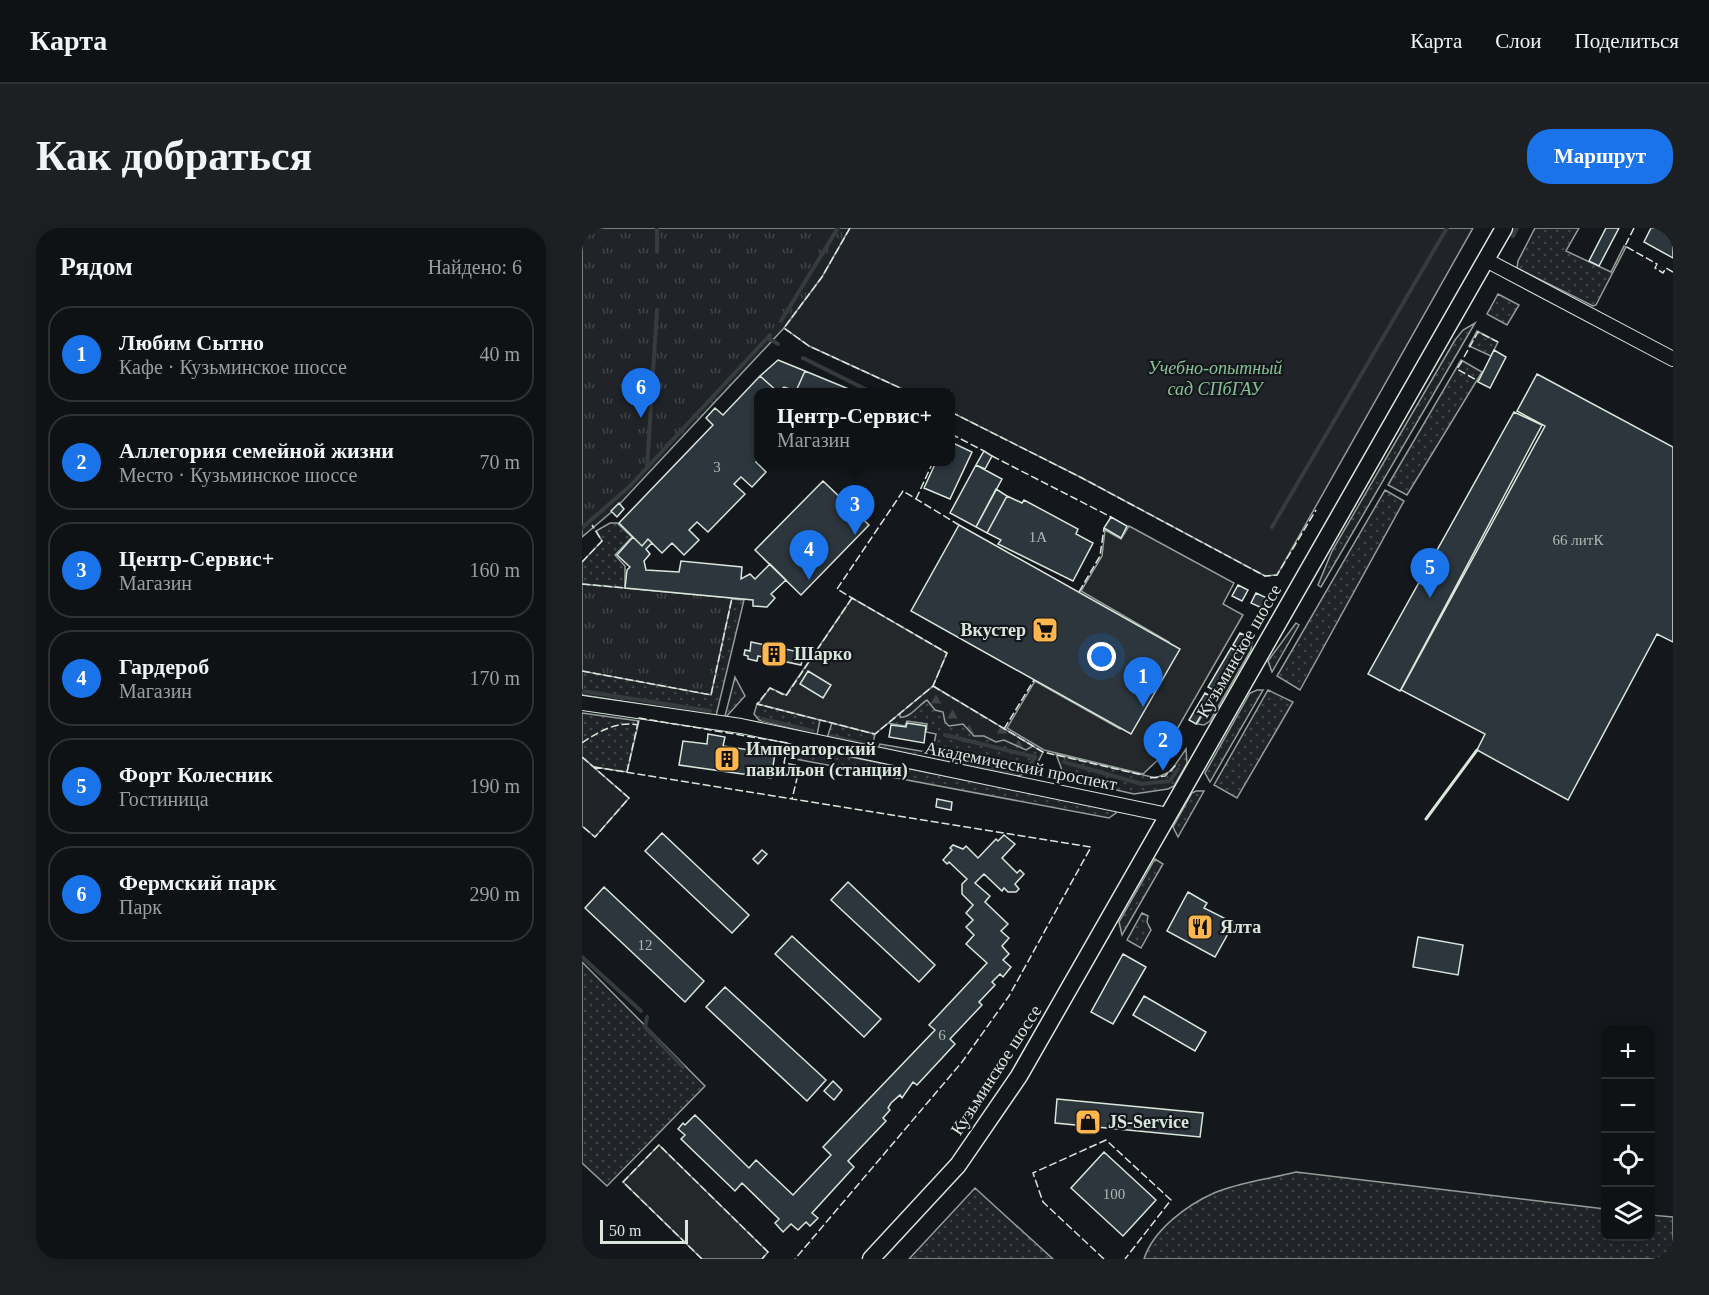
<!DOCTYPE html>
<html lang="ru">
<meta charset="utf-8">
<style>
:root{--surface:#0f1215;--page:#1d2022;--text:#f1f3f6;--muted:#9b9ea0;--line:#2f3234;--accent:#1a73e8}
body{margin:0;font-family:Georgia,serif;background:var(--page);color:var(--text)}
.controls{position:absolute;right:18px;bottom:18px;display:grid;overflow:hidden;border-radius:12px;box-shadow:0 3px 15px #0003}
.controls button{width:54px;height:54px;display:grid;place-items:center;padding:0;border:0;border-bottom:2px solid var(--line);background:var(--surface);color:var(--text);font:30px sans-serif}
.scale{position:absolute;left:18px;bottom:15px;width:88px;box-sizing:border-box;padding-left:6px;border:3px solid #d8e6dc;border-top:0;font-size:16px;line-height:21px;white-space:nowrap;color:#d8e6dc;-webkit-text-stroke:4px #14181c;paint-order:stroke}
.you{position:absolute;left:520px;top:429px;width:21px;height:21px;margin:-15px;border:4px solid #fff;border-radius:50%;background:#1a73e8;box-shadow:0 0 0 9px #1a73e833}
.badge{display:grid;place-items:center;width:39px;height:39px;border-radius:50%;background:var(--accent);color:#fff;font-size:20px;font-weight:700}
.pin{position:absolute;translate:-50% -50px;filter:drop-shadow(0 2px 3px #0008)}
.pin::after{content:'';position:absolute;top:32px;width:21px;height:18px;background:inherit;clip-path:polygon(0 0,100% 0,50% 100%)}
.popup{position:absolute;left:172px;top:160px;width:201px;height:78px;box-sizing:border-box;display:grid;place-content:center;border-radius:12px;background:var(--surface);filter:drop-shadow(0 2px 4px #0005);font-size:20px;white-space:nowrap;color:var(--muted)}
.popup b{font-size:22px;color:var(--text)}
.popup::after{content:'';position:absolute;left:50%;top:100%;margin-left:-12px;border:12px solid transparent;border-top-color:var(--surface)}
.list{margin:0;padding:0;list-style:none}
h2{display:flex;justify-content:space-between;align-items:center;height:78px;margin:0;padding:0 24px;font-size:26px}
h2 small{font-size:20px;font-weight:400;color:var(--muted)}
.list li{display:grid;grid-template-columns:39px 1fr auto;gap:18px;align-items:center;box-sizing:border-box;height:96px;margin:0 12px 12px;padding:0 12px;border:2px solid var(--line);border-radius:24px}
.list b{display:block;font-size:22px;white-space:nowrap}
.list p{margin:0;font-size:20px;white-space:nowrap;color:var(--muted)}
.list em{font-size:20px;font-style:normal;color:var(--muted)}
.icon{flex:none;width:33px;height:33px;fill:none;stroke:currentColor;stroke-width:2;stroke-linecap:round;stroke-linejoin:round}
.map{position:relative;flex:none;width:1091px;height:1031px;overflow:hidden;border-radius:24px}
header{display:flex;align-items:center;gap:36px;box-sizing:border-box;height:84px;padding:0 30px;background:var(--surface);border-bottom:2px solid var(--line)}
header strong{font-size:28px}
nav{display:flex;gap:33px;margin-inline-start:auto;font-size:21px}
.intro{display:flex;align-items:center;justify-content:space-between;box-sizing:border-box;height:144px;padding:0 36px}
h1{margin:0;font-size:42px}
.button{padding:15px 27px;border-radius:24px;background:var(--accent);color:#fff;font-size:21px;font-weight:700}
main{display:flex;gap:36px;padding:0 36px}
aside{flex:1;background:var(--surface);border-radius:24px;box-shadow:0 3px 15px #0003}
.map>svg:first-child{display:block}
</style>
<header>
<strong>Карта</strong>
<nav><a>Карта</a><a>Слои</a><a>Поделиться</a></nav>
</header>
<div class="intro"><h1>Как добраться</h1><a class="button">Маршрут</a></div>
<main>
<aside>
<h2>Рядом<small>Найдено: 6</small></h2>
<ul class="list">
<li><span class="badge">1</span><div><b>Любим Сытно</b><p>Кафе · Кузьминское шоссе</p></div><em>40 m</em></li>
<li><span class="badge">2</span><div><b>Аллегория семейной жизни</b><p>Место · Кузьминское шоссе</p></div><em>70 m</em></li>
<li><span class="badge">3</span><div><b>Центр-Сервис+</b><p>Магазин</p></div><em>160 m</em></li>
<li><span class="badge">4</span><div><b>Гардероб</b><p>Магазин</p></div><em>170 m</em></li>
<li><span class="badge">5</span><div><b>Форт Колесник</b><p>Гостиница</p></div><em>190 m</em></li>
<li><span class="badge">6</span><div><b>Фермский парк</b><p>Парк</p></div><em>290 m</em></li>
</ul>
</aside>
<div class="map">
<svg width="1091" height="1031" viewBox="0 0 1091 1031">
<defs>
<pattern id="grass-dots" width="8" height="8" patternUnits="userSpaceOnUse" patternTransform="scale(1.5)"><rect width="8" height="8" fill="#202428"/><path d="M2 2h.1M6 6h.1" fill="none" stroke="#404447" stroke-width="1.8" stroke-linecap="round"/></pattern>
<pattern id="forest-firs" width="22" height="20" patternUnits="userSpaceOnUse" patternTransform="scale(1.5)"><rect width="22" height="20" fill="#202428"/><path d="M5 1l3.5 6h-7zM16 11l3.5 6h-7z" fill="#404447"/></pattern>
<pattern id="park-tufts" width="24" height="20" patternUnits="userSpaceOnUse" patternTransform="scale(1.5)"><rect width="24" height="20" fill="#202428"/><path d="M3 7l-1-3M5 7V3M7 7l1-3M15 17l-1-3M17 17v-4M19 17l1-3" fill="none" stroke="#404447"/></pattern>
</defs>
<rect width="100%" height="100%" fill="#14181c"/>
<path fill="url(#grass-dots)" stroke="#939e99" stroke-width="1.5" d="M953,0H997L984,23L1029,44L1042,18L1044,19L1014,77L1011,78L935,40L936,33Z
M916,66L937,77L925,97L905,86Z
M893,95L739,359L736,357L750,323L873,112L881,102Z
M895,103L916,114L909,128L887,118Z
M879,132L900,144L825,267L806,257Z
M803,262L822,273L718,462L695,448Z
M28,295H35L50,309L33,327L43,338V362L162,372L134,488L0,467V334L20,313L14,303Z
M714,395L717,397L690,444L686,433Z
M666,409L670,414L669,422L628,493L622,497L615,496Z
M153,449L163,468L144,489L143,488Z
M351,458L461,524C456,536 449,546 435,548L296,522L298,516L350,525L354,506L344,504L345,496L325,493L323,498L305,495Z
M675,462H681L628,554L623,545L668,465Z
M686,462L711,474L655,570L632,557Z
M175,476L238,492L235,507L177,492L172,486Z
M0,485L57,493L45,544L12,539L0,529Z
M250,495L293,506L290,520L245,510Z
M209,517L533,582L534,585L527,590L208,530L204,524Z
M604,521L605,535L592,558L586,561L552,566L494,553L480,542L474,526L574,550L589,543Z
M614,563H622L596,609L591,599L610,565Z
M573,631L581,636L540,707L537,694Z
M560,685L566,688L565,694L569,702L559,720L545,712Z
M0,734L123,858L25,958L0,935Z
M714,944L1023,981V1008H1068L1069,987L1091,989V1031H562C571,1002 605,977 632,965C657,954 688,951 714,944Z
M393,960L471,1031H327Z"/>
<path fill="url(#forest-firs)" stroke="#939e99" stroke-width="1.5" d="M351,458L451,518L444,522L422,512L414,514L402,508H392L381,496L367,498L363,494L361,484L353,482L345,472C337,477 327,491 318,489V485Z"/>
<path fill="url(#park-tufts)" stroke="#939e99" stroke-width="1.5" d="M0,0H268L240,49L202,100L33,281L0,309Z
M0,356L150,370L129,467L0,443Z"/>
<path fill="#202428" stroke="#939e99" stroke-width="1.5" d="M268,0H891L695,347L683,348L500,250L369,184V164H327L227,118L202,100L240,49Z
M0,529L47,570L13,609L0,598Z"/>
<path fill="#24282b" stroke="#939e99" stroke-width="1.5" d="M547,298L652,355L641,376L661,387L579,529L561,546L462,522L425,500L453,453L538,501L587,414L499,363L520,328L523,302L539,311Z
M270,370L365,425L351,458L293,506L176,476L188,460L204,467Z
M77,917L186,1024L180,1031H120L41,954Z"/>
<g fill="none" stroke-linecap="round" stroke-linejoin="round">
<path stroke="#363b3e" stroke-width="4" d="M931,8L935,0
M75,24V0
M199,93L256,0
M186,110L196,116
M221,130L287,163
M65,240L75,82
M690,299L865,0
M0,300L48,258L188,107
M0,463L128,483
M181,491L231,503
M249,508L289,518
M298,520L331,527
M341,528L434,545L446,540L453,529L363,507
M482,534L560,556L588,553L596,541
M0,729L59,783
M65,789L63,799L101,839"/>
</g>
<path fill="#2c363c" stroke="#d8e6dc" stroke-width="1.5" d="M1024,0H1037L1017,38L1007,33Z
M1069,0H1091V30L1062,14Z
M912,122L924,129L908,160L896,154Z
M196,132L223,143L214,163L202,159L196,164L178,148Z
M223,143L274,164L214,163Z
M955,146L1091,219V414L1075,406L986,572L895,522L903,506L819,462L963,198L935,183Z
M178,148L196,164H177V231L174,234L184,244L170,259L159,249L152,256L163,266L126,304L115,294L107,302L117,312L102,327L90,315L80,325L66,311L60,318L37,295L131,197L124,190L133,180L141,187Z
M932,184L960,197L818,463L786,446Z
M369,214L390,224L368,271L342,260L354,234H369Z
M402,223L410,228L403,241L394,237Z
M394,237L420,251L394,299L368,285Z
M241,253L287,297L219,367L173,322Z
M414,261L425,268L405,305L394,299Z
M425,268L440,275L442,272L496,301L494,306L511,315L491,353L416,316L419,312L405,305Z
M37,275L42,281L35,289L29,283Z
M529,289L545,298L539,310L522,300Z
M377,297L598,421L549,506L329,383Z
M51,309L60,318L66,311L70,315L64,321L68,326L62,333L64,342L97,344L99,333L160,339L159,351L168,346L173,351L188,336L204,352L189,366L193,370L185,379L171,378V372L43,360L45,342L48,339L35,327Z
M656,357L666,362L660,373L650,368Z
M674,365L687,371L682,381L669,375Z
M658,405L665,408L658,421L651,417Z
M169,414L222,425L219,437L176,428L175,433L166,431V428L162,427L163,422L168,423Z
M649,420L656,424L633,463L626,459Z
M226,443L249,457L241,470L218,456Z
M623,465L630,469L614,496L607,492Z
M325,495L344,498L342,515L307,509L309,497L324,499Z
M126,506L143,509L141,518L193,526L189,550L97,537L101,513L125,516Z
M355,571L370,574L369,582L354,579Z
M80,605L167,687L150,705L63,623Z
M422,607L433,616L420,630L435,645L438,642L442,646L433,656L437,661L434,664H426L422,660L420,663L402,646L393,655L408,668L403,674L426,696L419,703L427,710L420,718L427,726L421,732L429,739L421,749L418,746L410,754L413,757L397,774L400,777L368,811L373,816L335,857L331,854L320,870L318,867L309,875L306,880L308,882L301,890L304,893L266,933L272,939L230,985L236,990L228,998L224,994L216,1002L209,996L201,1004L193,995L197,991L160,955L153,963L99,911L103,907L96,901L101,895L103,897L113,887L167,940L174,932L211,967L249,927L241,919L353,802L347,797L405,735L384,716L392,707L384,699L391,692L384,685L391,677L380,666V656L385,651L367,634L365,636L361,632L370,622L368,620L371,617L381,621L384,618L396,630L414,611L416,613Z
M180,622L185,626L176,636L171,631Z
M266,654L353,737L337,754L249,672Z
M22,659L122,753L103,774L3,680Z
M606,664L625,675L622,680L652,695L633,729L585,703Z
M210,708L299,791L282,809L193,726Z
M836,709L881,717L876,747L831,739Z
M541,726L564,739L531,796L509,784Z
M143,759L244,852L225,873L124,779Z
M562,768L624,804L613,823L551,787Z
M251,853L260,862L252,872L242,863Z
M475,871L621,885L618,909L473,895Z
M522,924L574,972L541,1008L489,960Z"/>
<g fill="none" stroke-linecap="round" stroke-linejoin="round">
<g stroke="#d8e6dc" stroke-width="16">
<path id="minor" d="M904,32L1091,131
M0,475L159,498L586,587"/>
</g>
<g stroke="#d8e6dc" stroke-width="19">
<path id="major" d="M289,1031L376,937L437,848L922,0"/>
</g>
<use href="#minor" stroke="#14181c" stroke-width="14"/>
<use href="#major" stroke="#14181c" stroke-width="16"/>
<path stroke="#d8e6dc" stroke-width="1.5" stroke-dasharray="8 3" stroke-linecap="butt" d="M268,0L240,49L202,100L227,118L327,164
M1052,0L1043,18L1075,36L1073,40L1081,45L1084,40L1091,44
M882,129L896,104L916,114
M880,133L875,141L896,153
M369,184L500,250L683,348L695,347L734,282
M369,206L402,223
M410,228L529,289
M334,271L351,234
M0,334L20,313L10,297
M0,356L43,360
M497,364L518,328L522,300
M270,370L204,468L188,460L175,476L293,506L351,458L365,425L270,370L255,361L321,263L377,297
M0,443L129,467L150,370
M351,458L461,524L560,547
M422,501L452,452
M0,515C17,503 35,493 56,497
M0,529L47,570L13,609L0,598
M12,539L509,619L427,768L380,834L213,1031
M45,544L57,490L206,515L202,535L218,538L210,571
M568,550L583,548L594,537
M120,1031L41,954L77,917L186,1024L180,1031
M522,1031L461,974L451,945L524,912L589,972L543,1031"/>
<path stroke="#d8e6dc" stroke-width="3" d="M844,591L895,522"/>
</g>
<defs>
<g id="supermarket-square" transform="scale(1.35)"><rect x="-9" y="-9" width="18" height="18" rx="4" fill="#ffb74d" stroke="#14181c"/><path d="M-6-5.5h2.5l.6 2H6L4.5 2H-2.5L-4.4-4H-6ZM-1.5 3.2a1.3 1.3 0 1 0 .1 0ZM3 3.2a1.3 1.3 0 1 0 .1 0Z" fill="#111"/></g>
<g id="building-square" transform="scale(1.35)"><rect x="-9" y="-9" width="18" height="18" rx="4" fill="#ffb74d" stroke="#14181c"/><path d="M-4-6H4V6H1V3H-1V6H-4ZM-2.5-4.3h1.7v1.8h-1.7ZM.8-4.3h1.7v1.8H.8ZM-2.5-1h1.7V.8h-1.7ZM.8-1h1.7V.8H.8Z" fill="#111"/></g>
<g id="restaurant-square" transform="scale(1.35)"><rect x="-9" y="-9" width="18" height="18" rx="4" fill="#ffb74d" stroke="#14181c"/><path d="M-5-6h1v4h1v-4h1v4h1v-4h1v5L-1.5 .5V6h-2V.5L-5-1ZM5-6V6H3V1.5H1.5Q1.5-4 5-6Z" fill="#111"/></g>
<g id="shop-square" transform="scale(1.35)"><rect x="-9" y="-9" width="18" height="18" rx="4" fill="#ffb74d" stroke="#14181c"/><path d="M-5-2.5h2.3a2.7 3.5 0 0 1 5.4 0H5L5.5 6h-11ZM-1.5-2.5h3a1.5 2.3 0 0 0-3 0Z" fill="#111"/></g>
</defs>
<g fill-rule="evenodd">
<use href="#supermarket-square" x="463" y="402"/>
<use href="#building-square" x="192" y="426"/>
<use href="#building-square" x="145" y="531"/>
<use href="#restaurant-square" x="618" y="699"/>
<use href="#shop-square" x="506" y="894"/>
</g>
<g text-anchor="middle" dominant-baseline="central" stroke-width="4.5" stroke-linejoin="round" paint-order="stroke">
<g font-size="15" fill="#adbab4">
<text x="135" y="239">3</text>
<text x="456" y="309">1А</text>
<text x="996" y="312">66 литК</text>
<text x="63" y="717">12</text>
<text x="360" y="807">6</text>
<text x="532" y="966">100</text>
</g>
<g font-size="18" font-style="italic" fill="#8ac095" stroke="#14181c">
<text x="633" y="140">Учебно-опытный<tspan x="633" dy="21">сад СПбГАУ</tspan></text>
</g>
<g font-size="18" font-weight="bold" fill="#d8e6dc" stroke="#14181c" text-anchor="start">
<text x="444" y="402" text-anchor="end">Вкустер</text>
<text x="212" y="426">Шарко</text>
<text x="164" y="521">Императорский<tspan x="164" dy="21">павильон (станция)</tspan></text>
<text x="638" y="699">Ялта</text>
<text x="526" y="894">JS-Service</text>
</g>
<g font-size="18" fill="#d8e6dc" stroke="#14181c">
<text transform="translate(657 423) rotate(-60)">Кузьминское шоссе</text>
<text transform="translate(439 538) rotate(11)">Академический проспект</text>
<text transform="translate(414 842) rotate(-57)">Кузьминское шоссе</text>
</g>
</g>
</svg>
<div class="controls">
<button>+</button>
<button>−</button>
<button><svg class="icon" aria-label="locate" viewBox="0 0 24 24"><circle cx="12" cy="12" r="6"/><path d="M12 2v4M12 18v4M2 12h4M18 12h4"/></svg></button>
<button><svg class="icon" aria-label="layers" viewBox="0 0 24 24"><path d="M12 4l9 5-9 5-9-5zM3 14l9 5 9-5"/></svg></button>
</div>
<div class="scale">50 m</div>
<div class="you"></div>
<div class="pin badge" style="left:561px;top:479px">1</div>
<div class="pin badge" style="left:581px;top:543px">2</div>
<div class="pin badge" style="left:273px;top:307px">3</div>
<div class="popup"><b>Центр-Сервис+</b>Магазин</div>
<div class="pin badge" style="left:227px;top:352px">4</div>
<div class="pin badge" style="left:848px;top:370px">5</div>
<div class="pin badge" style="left:59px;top:190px">6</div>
</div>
</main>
